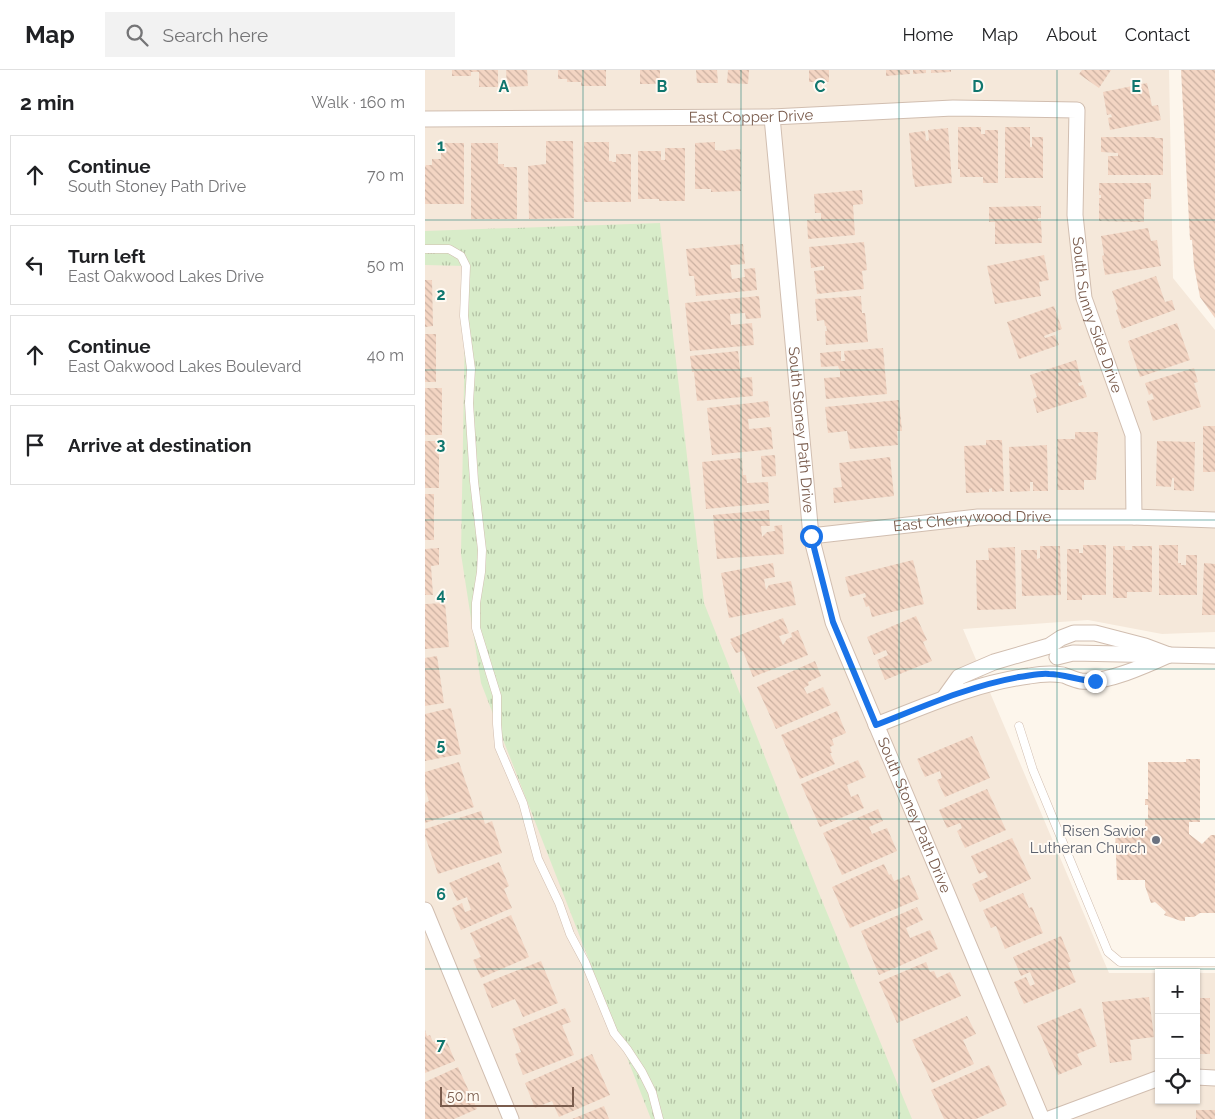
<!DOCTYPE html>
<meta charset="utf-8">
<style>
:root{--surface:#fff;--page:#f2f2f2;--text:#202124;--muted:#757577;--line:#e0e0e0}
body{margin:0;font-family:Raleway,sans-serif;background:var(--page);color:var(--text)}
.controls{position:absolute;right:15px;bottom:15px;display:grid;overflow:hidden;border-radius:0px;box-shadow:0 1px 4px #0004}
.controls button{width:45px;height:45px;display:grid;place-items:center;padding:0;border:0;border-bottom:1px solid var(--line);background:var(--surface);color:var(--text);font:25px sans-serif}
.scale{position:absolute;left:15px;bottom:12px;width:134px;box-sizing:border-box;padding-left:5px;border:2px solid #7a5c4d;border-top:0;font-size:14px;line-height:18px;white-space:nowrap;color:#7a5c4d;-webkit-text-stroke:4px #fffaf3;paint-order:stroke}
.stop{position:absolute;width:15px;height:15px;margin:-11px;border:4px solid #1a73e8;border-radius:50%;background:#fff}
.stop.end{background:#1a73e8;border-color:#fff;box-shadow:0 1px 5px #0008}
.list{margin:0;padding:0;list-style:none}
h2{display:flex;justify-content:space-between;align-items:center;height:65px;margin:0;padding:0 20px;font-size:21px}
h2 small{font-size:16px;font-weight:400;color:var(--muted)}
.list li{display:grid;grid-template-columns:32px 1fr auto;gap:15px;align-items:center;box-sizing:border-box;height:80px;margin:0 10px 10px;padding:0 10px;border:1px solid var(--line);border-radius:0px}
.list b{display:block;font-size:19px;white-space:nowrap}
.list p{margin:0;font-size:16px;white-space:nowrap;color:var(--muted)}
.list em{font-size:16px;font-style:normal;color:var(--muted)}
.icon{flex:none;width:28px;height:28px;fill:none;stroke:currentColor;stroke-width:2;stroke-linecap:round;stroke-linejoin:round}
.map{position:relative;flex:none;width:790px;height:1049px;overflow:hidden}
header{display:flex;align-items:center;gap:30px;box-sizing:border-box;height:70px;padding:0 25px;background:var(--surface);border-bottom:1px solid var(--line)}
header strong{font-size:24px}
nav{display:flex;gap:28px;margin-inline-start:auto;font-size:18px}
.search{width:350px;height:45px;background:var(--page);display:flex;align-items:center;gap:12px;box-sizing:border-box;padding:0 18px;border-radius:0px;color:var(--muted);font-size:19px}
main{display:flex}
aside{flex:1;background:var(--surface)}
.map>svg:first-child{display:block}
</style>
<header>
<strong>Map</strong>
<div class="search"><svg class="icon" aria-label="search" viewBox="0 0 24 24"><circle cx="10" cy="10" r="6"/><path d="M15 15l6 6"/></svg>Search here</div>
<nav><a>Home</a><a>Map</a><a>About</a><a>Contact</a></nav>
</header>
<main>
<aside>
<h2>2 min<small>Walk · 160 m</small></h2>
<ul class="list">
<li><svg class="icon" aria-label="ahead" viewBox="0 0 24 24"><path d="M12 20V5M6 11l6-6 6 6"/></svg><div><b>Continue</b><p>South Stoney Path Drive</p></div><em>70 m</em></li>
<li><svg class="icon" aria-label="left" viewBox="0 0 24 24"><path d="M17 20v-9H6M10 6l-5 5 5 5"/></svg><div><b>Turn left</b><p>East Oakwood Lakes Drive</p></div><em>50 m</em></li>
<li><svg class="icon" aria-label="ahead" viewBox="0 0 24 24"><path d="M12 20V5M6 11l6-6 6 6"/></svg><div><b>Continue</b><p>East Oakwood Lakes Boulevard</p></div><em>40 m</em></li>
<li><svg class="icon" aria-label="arrive" viewBox="0 0 24 24"><path d="M6 21V4h12l-3 4 3 4H6"/></svg><div><b>Arrive at destination</b></div></li>
</ul>
</aside>
<div class="map">
<svg width="790" height="1049" viewBox="0 0 790 1049">
<defs>
<pattern id="grass-tufts" width="24" height="20" patternUnits="userSpaceOnUse" patternTransform="scale(1.25)"><rect width="24" height="20" fill="#d8ecc9"/><path d="M3 7l-1-3M5 7V3M7 7l1-3M15 17l-1-3M17 17v-4M19 17l1-3" fill="none" stroke="#b4c2a5"/></pattern>
<pattern id="building-back-hatch" width="6" height="6" patternUnits="userSpaceOnUse" patternTransform="scale(1.25)"><rect width="6" height="6" fill="#f3d5c3"/><path d="M-1 5l2 2M0 0l6 6M5-1l2 2" fill="none" stroke="#cab0a1"/></pattern>
</defs>
<rect width="100%" height="100%" fill="#fdf6ec"/>
<path fill="#f5e8da" d="M0,0H744L748,208L790,260V562L737,564L663,550L538,559L684,903H734V1030H771V903H790V1049H0Z"/>
<path fill="url(#grass-tufts)" d="M235,153L279,533L393,821L487,1049H226L56,613L36,484L41,196L0,195V161Z"/>
<path fill="url(#building-back-hatch)" d="M27,0H73V17H54V2H46V6H27Z
M81,0H102L103,16L82,17Z
M133,0H181V16H156V12H142V9H133Z
M215,0H235V14H215Z
M271,0H292L293,13H272Z
M303,0H324L323,14L302,13Z
M384,0H404V12H384Z
M461,0H485V4L461,6Z
M488,0H501V3L488,4Z
M506,0H526V2L506,3Z
M657,0H686L674,18L654,4Z
M756,0H790V248L775,227L769,196L767,170H765Z
M722,13L727,36L733,35L736,50L685,60L683,48L687,47L686,44L682,45L678,22Z
M533,57H556V64H560V60H573V113H558V107H535V99H533Z
M580,57H605V77H607V67H618V108H580Z
M523,58L527,113L490,117L489,109H488L484,63L500,61L501,71L504,70L503,60Z
M676,67H730V68H738V105H683V86H693V83L676,82Z
M121,71H148L149,148L104,149L103,96L121,94Z
M159,72H184V91H187V92H191V84H206V132H159Z
M290,72V80L301,81V80L316,79V121L286,122V119H270V73Z
M16,73H39V134H0V97L1,95H7V89H16Z
M46,73H73V94H79V97H92V149H46Z
M240,78H260V131H234V129H213V81H236V90H240Z
M674,113H726V129H719V152L674,151V128H676V125H674Z
M437,120L438,134L428,135L430,165L383,169L382,150L396,149V143H390L389,124Z
M616,136V148H613V151H616L617,173L570,174V152H564V137Z
M723,158L726,171L732,170L736,196L680,205L677,186L679,185L676,166Z
M439,172L442,200L437,201L439,219L392,224L389,201L399,200V196L386,198L384,177Z
M318,174L320,194L305,195L307,209L320,207L319,199L330,198L332,220L271,226L269,206H264L261,179Z
M619,185L624,210L614,212L616,226L570,234L562,196Z
M731,206L740,232L747,230L750,240L697,259L691,240L693,239L687,221Z
M0,210H7L8,256L0,257Z
M334,226L336,248L321,249L320,243L305,244L306,255L327,253L329,275L265,281L260,233Z
M436,226L437,243H440L443,272L401,275L400,261H402L401,256H400L399,250L392,251L390,229Z
M629,236L637,259L619,266L620,268L630,265L634,275L594,289L582,252Z
M752,253L765,290L715,307L703,271Z
M0,264H11V312H0Z
M458,278L462,324L401,329L399,308L415,307V301L413,296L396,297L395,283L416,281V291H420L419,281Z
M313,281L316,308L327,307L328,326L272,331L269,302H267L265,286Z
M651,290L657,312L653,313L654,316L658,315L662,327L612,343L608,329L612,327L605,305Z
M769,298L773,312L769,313L776,337L728,351L722,331L729,329L727,323L724,325L720,313Z
M0,318H17V365H0Z
M474,330L477,361H472L473,375L425,379L422,361L403,363L400,337Z
M343,331L345,347L323,349L324,359L346,357L348,379L287,385L282,338Z
M778,356H790V402H778Z
M650,362H673L671,410H659V420H632V369H650Z
M561,370H577L579,421L567,422V418L564,419V422L541,423L539,376L561,375Z
M0,371H14V418H0Z
M732,371L770,372L769,421L749,420V408H747L746,417L731,416Z
M622,375L623,421H608V412H605V421L585,422L584,377Z
M350,385L351,406L337,407L336,386Z
M465,387L469,426L409,433L408,418L417,417L414,393Z
M317,388L318,405H321L322,413L343,412L344,433L281,439L277,392Z
M0,424H9V470H0Z
M344,440L345,456H336L337,467L342,462L350,461L349,456L357,455L359,484L292,489L288,445Z
M658,475H681V525H657V530H642V479H654V483H658Z
M734,475H753V493H756V495H761V485H772V525H734Z
M615,476H635L636,525L597,526L596,480H612V489L615,488Z
M688,476H700V480H707V476H727V522H702V528H688Z
M590,477L591,539L552,540L551,490H564L563,478Z
M14,478V495L6,496L8,525H0V479Z
M488,490L499,534L447,547L444,536L441,537L438,528L441,527L440,523L425,527L420,507Z
M348,493L350,507L339,509L341,520L344,515L366,511L371,535L304,548L296,503Z
M779,493L790,494V545H777Z
M20,533L24,577L0,579V534Z
M491,546L502,570L498,572L507,591L460,610L452,590L463,585L461,580L449,585L442,567Z
M358,548L364,563L354,566L358,575L362,569L367,567L366,563L373,560L383,585L328,607L318,581L311,583L305,572H307L305,569Z
M12,586L19,633L0,636V588Z
M390,591L396,606L383,612L384,615L379,618L382,624L398,617L406,635L351,659L332,617Z
M26,638L36,684L0,691V644Z
M412,641L421,663L407,669L409,675L405,677L407,683H405L410,694L375,709L356,665Z
M547,666L565,708L520,727L512,710L517,708L515,701L500,707L492,689Z
M761,689H775V752H764V764L777,774L786,765H790V843H775L769,847H760V851H756L739,845L741,842L730,832L726,833L720,816V810H692L690,760H720V749H723V735H720V729H723V692H761Z
M433,690L441,707L422,715L426,727L433,724L439,738L395,757L376,714Z
M34,692L49,737L0,753V733L4,731L0,718V702Z
M562,719L581,760L540,778L532,761L537,758L535,753L522,758L514,740Z
M453,739L458,751L444,757L447,764L462,758L472,781L417,805L398,763Z
M56,741L60,754L67,751L77,783L13,804L0,766V759Z
M587,768L606,809L555,832L547,814L563,807L560,801L554,804L546,786Z
M74,792L84,816L79,819L87,838L36,860L27,838L37,833L40,842L46,840L42,827L32,831L24,813Z
M459,794L464,805L466,804L469,811L484,805L494,829L425,858L407,817Z
M598,823L604,838L607,837L618,863L580,879L571,856L566,858L558,840Z
M492,837L498,850L481,858L485,868L505,860L513,879L454,905L436,861Z
M86,845L104,887L56,908L48,890L56,887L45,863Z
M636,866L646,891L643,893L651,912L599,934L589,912L601,907L605,916L610,914L605,902L596,906L588,887Z
M116,891L133,933L98,947L90,929L67,938L58,914Z
M501,892L505,902L509,901L512,908L525,902L536,926L472,953L454,912Z
M724,927L729,967L705,970L707,990L685,993L677,932Z
M771,928H785V984H771Z
M140,938L146,952L137,955L149,985L98,1005L90,984L96,982L87,959Z
M656,938L672,976L652,984L657,995L633,1005L612,956Z
M542,946L551,964L538,970L549,994L507,1013L487,970Z
M0,960L2,966L5,965L8,972L20,967L30,991L0,1003Z
M167,984L185,1025L134,1047L127,1031L110,1038L100,1013Z
M564,995L582,1035L551,1049H519L506,1020Z
M33,997L52,1039L29,1049H0V1012Z
M179,1036L184,1049H147Z
M771,1040H790V1049H771Z"/>
<g fill="none" stroke-linecap="round" stroke-linejoin="round">
<g stroke="#d1beb0" stroke-width="9">
<path id="service" d="M0,179H24L36,186L41,196L39,246L46,299L44,333L49,411L57,480L56,502L51,533V558L72,626V654L74,677L98,733L113,789L134,833L145,864L160,892L189,963L202,979L217,1002L227,1022L234,1049
M594,656L608,700L683,882L695,892H790"/>
</g>
<g stroke="#d1beb0" stroke-width="17">
<g id="minor">
<path id="s1" d="M347,47L386,466L408,552L617,1049"/>
<path id="s2" d="M0,49L347,47L528,38L652,40L650,145L659,228L708,365L709,447"/>
<path id="s3" d="M386,466L553,447H709L790,450"/>
<path d="M632,587L648,583L790,586"/>
<path d="M519,628L534,607L569,592L624,576L636,568L649,563H670L720,576L744,585"/>
<path d="M451,655C501,636 550,613 604,606C615,604 627,603 638,605C644,607 650,610 656,611C680,614 722,595 744,585"/>
<path d="M0,840L86,1049"/>
<path d="M771,1007L790,1008"/>
<path d="M624,1049L734,1008"/>
</g>
</g>
<use href="#service" stroke="#fff" stroke-width="8"/>
<use href="#minor" stroke="#fff" stroke-width="15"/>
</g>
<g fill="none" stroke-linecap="round" stroke-linejoin="round">
<path stroke="#1a73e8" stroke-width="6" d="M386,466L408,552L451,655C497,637 544,616 594,607C604,606 614,603 624,604C640,604 654,611 670,611"/>
</g>
<path fill="none" stroke="#0f766e" stroke-width="1" stroke-opacity="0.55" d="M158,0V1049M316,0V1049M474,0V1049M632,0V1049M0,150H790M0,300H790M0,450H790M0,599H790M0,749H790M0,899H790"/>
<circle fill="#6b7280" stroke="#fffaf3" stroke-width="2" cx="731" cy="770" r="5"/>
<g text-anchor="middle" dominant-baseline="central" stroke-width="4" stroke-linejoin="round" paint-order="stroke">
<g font-size="15" fill="#7a5c4d" stroke="#fffaf3">
<text stroke="none"><textPath href="#s2" startOffset="326">East Copper Drive</textPath></text>
<text stroke="none"><textPath href="#s2" startOffset="860">South Sunny Side Drive</textPath></text>
<text stroke="none"><textPath href="#s1" startOffset="314">South Stoney Path Drive</textPath></text>
<text stroke="none"><textPath href="#s3" startOffset="162">East Cherrywood Drive</textPath></text>
<text stroke="none"><textPath href="#s1" startOffset="719">South Stoney Path Drive</textPath></text>
</g>
<g font-size="15" fill="#5b616d" stroke="#fffaf3" text-anchor="end">
<text x="721" y="761">Risen Savior<tspan x="721" dy="17">Lutheran Church</tspan></text>
</g>
</g>
<g font-size="16" text-anchor="middle" font-weight="bold" fill="#0f766e" stroke="#fffaf3" stroke-width="4" stroke-linejoin="round" paint-order="stroke">
<text x="79" y="22">A</text>
<text x="237" y="22">B</text>
<text x="395" y="22">C</text>
<text x="553" y="22">D</text>
<text x="711" y="22">E</text>
<text x="16" y="81">1</text>
<text x="16" y="230">2</text>
<text x="16" y="380">3</text>
<text x="16" y="530">4</text>
<text x="16" y="680">5</text>
<text x="16" y="830">6</text>
<text x="16" y="980">7</text>
</g>
</svg>
<div class="controls">
<button>+</button>
<button>−</button>
<button><svg class="icon" aria-label="locate" viewBox="0 0 24 24"><circle cx="12" cy="12" r="6"/><path d="M12 2v4M12 18v4M2 12h4M18 12h4"/></svg></button>
</div>
<div class="scale">50 m</div>
<div class="stop" style="left:386px;top:466px"></div>
<div class="stop end" style="left:670px;top:611px"></div>
</div>
</main>
